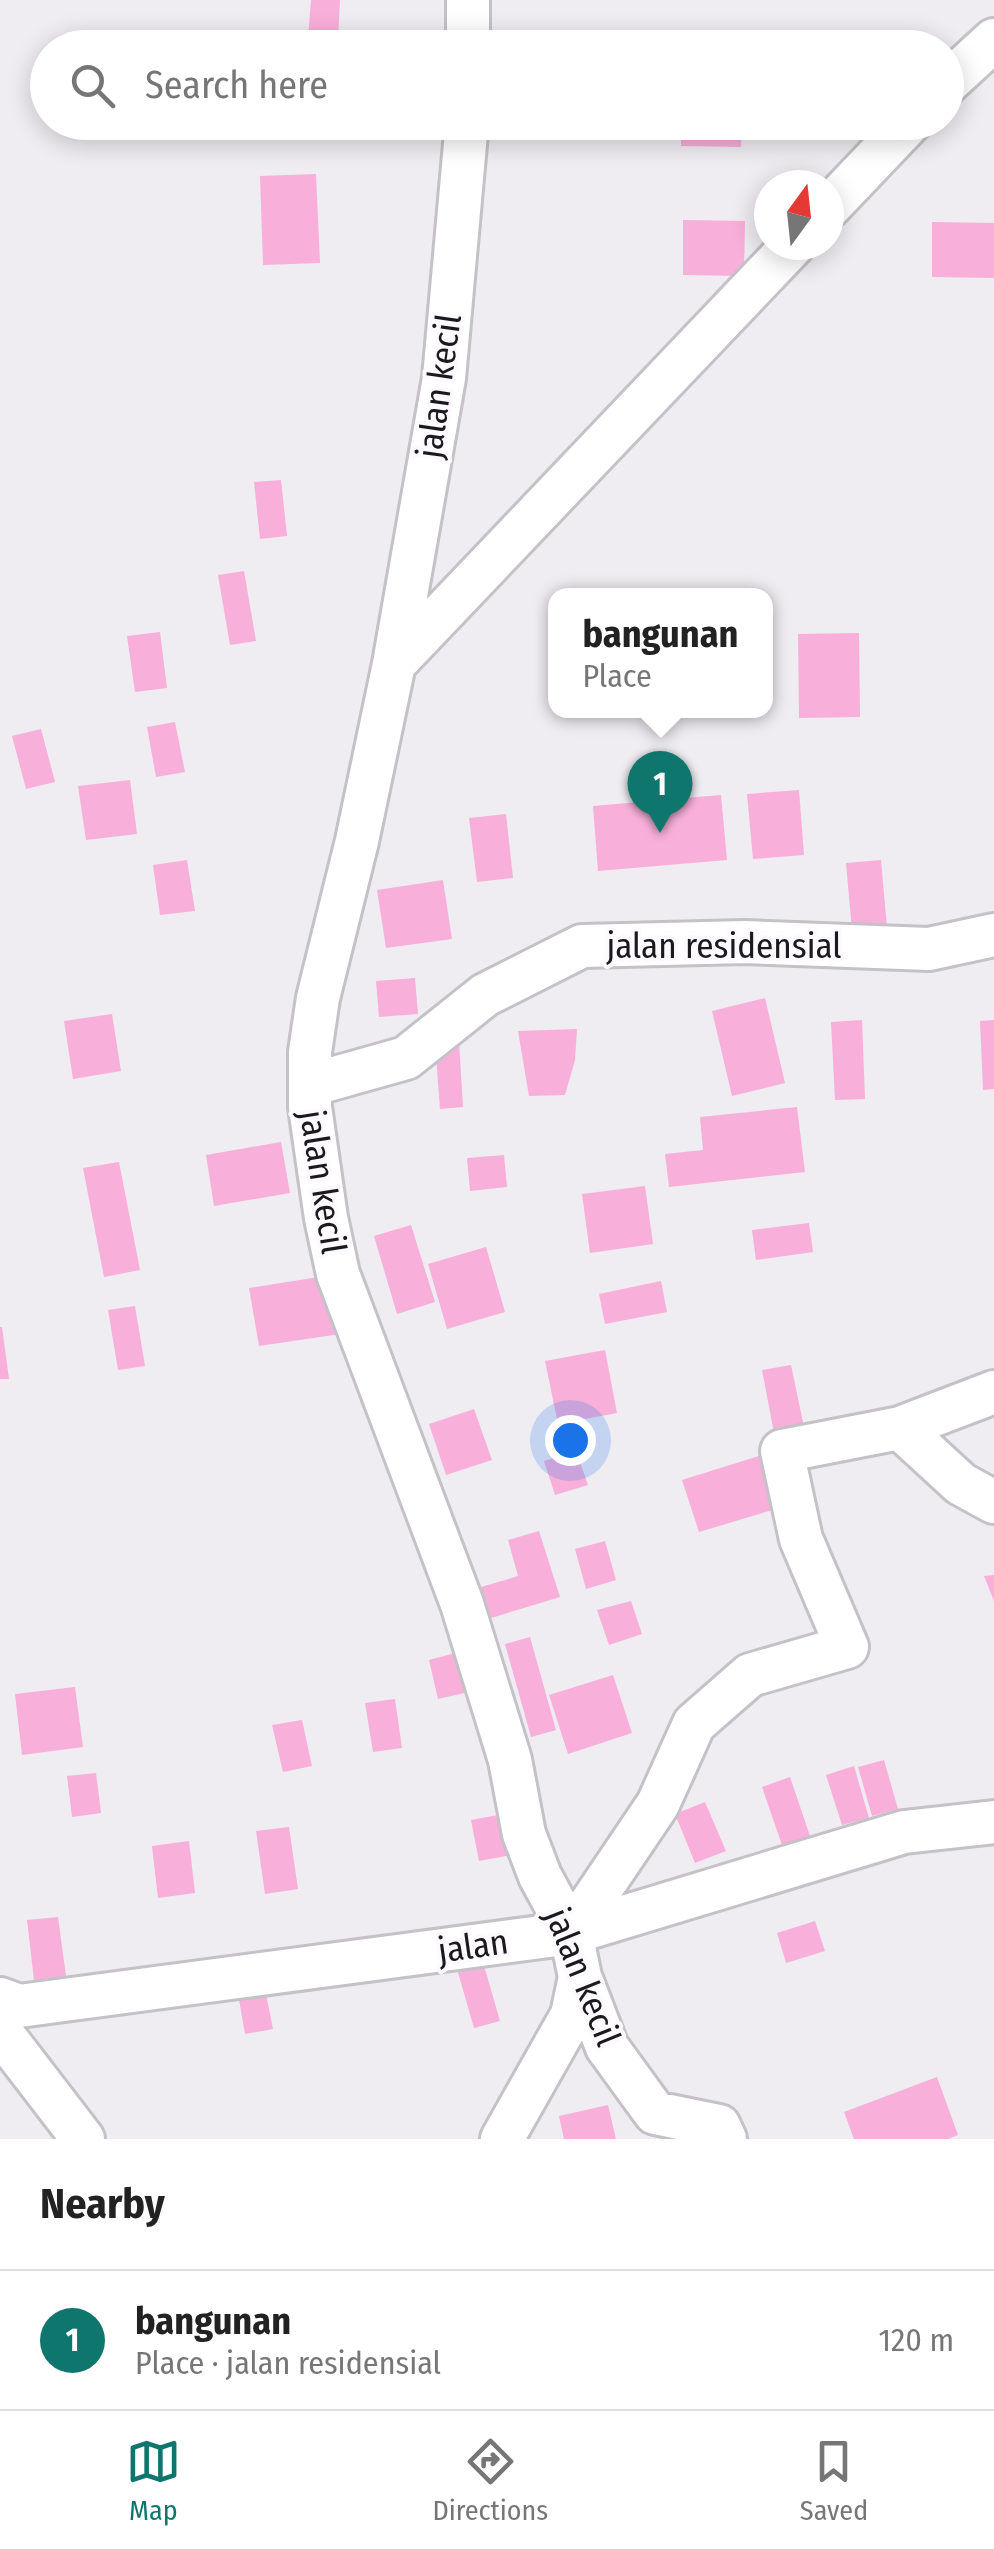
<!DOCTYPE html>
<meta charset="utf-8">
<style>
:root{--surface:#fff;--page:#f6f6f6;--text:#222;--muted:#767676;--line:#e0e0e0;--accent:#0f766e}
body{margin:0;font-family:"Fira Sans Condensed",sans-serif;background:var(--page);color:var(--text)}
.compass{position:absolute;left:754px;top:170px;width:90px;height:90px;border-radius:50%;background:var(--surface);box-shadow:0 5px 25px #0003;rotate:15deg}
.you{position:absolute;left:570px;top:1440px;width:35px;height:35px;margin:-25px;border:8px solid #fff;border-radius:50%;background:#1a73e8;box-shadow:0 0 0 15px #1a73e833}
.badge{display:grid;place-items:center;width:65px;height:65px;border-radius:50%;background:var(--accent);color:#fff;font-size:32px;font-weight:700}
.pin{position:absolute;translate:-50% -82px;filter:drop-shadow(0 2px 5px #0008)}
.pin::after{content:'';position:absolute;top:52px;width:35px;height:30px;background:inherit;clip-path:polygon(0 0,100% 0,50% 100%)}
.popup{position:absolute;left:548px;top:588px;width:225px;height:130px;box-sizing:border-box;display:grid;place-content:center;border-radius:20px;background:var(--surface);filter:drop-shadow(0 2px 8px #0005);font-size:32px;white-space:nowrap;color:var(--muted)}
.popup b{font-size:38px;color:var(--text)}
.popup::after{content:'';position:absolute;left:50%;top:100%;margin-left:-20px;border:20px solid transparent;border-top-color:var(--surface)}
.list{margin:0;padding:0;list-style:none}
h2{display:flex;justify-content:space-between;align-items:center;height:130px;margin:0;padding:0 40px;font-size:42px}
h2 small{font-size:32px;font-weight:400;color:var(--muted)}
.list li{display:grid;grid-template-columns:65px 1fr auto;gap:30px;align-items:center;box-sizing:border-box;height:140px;padding:0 40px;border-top:2px solid var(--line)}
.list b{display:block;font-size:38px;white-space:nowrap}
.list p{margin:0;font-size:32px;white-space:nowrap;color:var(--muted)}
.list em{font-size:32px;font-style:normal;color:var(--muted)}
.icon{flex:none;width:55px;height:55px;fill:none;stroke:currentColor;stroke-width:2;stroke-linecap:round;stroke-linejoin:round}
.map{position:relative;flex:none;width:994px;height:2139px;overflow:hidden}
.search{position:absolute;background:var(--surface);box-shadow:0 5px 25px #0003;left:30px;right:30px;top:30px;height:110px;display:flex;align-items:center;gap:25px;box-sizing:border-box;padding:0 35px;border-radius:55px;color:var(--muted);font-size:38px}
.sheet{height:270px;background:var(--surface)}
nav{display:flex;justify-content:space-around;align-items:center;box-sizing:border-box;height:140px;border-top:2px solid var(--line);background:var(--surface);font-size:28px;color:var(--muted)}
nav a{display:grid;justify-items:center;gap:5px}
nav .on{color:var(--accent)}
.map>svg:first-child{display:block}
</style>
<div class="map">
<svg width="994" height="2139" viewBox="0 0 994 2139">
<rect width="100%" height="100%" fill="#efecf2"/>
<path fill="#f8afda" d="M311,0H340L338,41L308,39Z
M683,37L743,39V48H683Z
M681,122H742L741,147L681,146Z
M316,174L320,263L263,265L260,176Z
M683,220L745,221L744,276L683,275Z
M932,222L994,223V278L932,277Z
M281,480L287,536L260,539L254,482Z
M244,571L256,641L230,645L218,575Z
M160,632L167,688L135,692L127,636Z
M859,633L860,717L799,718L798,634Z
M175,722L185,772L156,777L147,727Z
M41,729L55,782L26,789L12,736Z
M130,780L137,834L86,840L78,786Z
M799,790L804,855L753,859L747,794Z
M721,795L727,860L598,871L593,806Z
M506,814L513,878L477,882L469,818Z
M187,860L195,911L160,915L153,865Z
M881,860L888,939L853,942L846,863Z
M443,880L452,939L386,948L377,890Z
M415,978L418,1014L379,1017L376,981Z
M765,998L785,1083L732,1096L712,1011Z
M112,1014L121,1071L73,1079L64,1021Z
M862,1020L865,1099L835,1100L831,1022Z
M994,1020V1089L983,1090L980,1021Z
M577,1029L575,1060L565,1095L529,1096L518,1031Z
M459,1041L463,1107L440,1109L435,1042Z
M797,1107L805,1172L669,1187L665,1154L703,1150L700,1117Z
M281,1142L290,1193L214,1206L206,1155Z
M504,1155L507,1187L470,1191L467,1158Z
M119,1162L140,1270L104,1277L83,1168Z
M645,1186L653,1244L590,1253L582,1194Z
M809,1223L813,1252L756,1260L752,1230Z
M411,1225L435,1302L397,1314L374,1236Z
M486,1247L505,1312L447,1329L428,1264Z
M338,1274L347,1333L259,1346L249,1288Z
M661,1281L667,1312L605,1324L599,1294Z
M135,1306L145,1366L118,1370L108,1310Z
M0,1327H2L9,1379H0Z
M605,1350L617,1413L558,1424L545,1361Z
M791,1365L804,1427L774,1433L762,1370Z
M474,1409L492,1460L446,1475L429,1424Z
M576,1451L588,1485L555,1495L544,1461Z
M762,1455L779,1508L699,1532L682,1480Z
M539,1531L560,1597L491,1618L481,1587L518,1576L508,1540Z
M605,1541L616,1580L586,1589L575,1549Z
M994,1575V1601L984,1576Z
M631,1601L642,1634L609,1645L597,1610Z
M530,1637L556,1730L531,1737L505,1644Z
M459,1652L469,1692L438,1699L429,1660Z
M613,1675L632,1733L568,1754L549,1695Z
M75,1687L83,1747L22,1755L15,1694Z
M395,1699L402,1748L373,1752L365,1703Z
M302,1720L312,1766L283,1772L272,1725Z
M884,1760L898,1809L872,1816L858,1767Z
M854,1766L869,1818L842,1825L826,1775Z
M96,1773L101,1813L72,1817L67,1776Z
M790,1777L812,1842L784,1851L762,1787Z
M705,1802L726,1851L695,1863L675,1814Z
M509,1813L517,1854L479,1861L471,1820Z
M289,1827L298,1889L265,1894L256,1831Z
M189,1841L195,1893L158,1898L152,1846Z
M58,1917L66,1976L34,1980L27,1920Z
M815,1921L825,1951L786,1963L777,1933Z
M483,1962L500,2021L474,2028L457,1969Z
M265,1989L273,2029L245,2034L238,1994Z
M937,2077L958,2135L948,2139H854L844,2112Z
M608,2105L616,2139H564L559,2116Z"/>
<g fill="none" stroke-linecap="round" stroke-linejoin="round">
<g stroke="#c4c1c7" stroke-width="48">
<path id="street" d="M468,48V0
M946,84L994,40
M467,122L444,378L394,664L357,841L318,998L310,1052V1107L326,1218L338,1274L462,1604L510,1760L524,1834L540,1876L571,1933L580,1977L607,2047L655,2113L719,2126L725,2139
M829,207L910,122
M394,664L793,245
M310,1085L406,1058L485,995L582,946L745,942L929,949L994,935
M900,1428L961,1484L994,1502
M571,1933L658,1804L694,1724L750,1675L847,1647L801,1539L782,1451L900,1428L994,1392
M0,1999L19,2006L571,1933L904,1832L994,1822
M0,2031L83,2139
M502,2139L572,2015L580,1977"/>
</g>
<use href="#street" stroke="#fff" stroke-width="42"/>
</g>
<g text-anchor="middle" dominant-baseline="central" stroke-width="8" stroke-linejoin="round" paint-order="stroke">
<g font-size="35" fill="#1b191c" stroke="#fcfaff">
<text transform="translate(439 386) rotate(-82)">jalan kecil</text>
<text x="724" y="946">jalan residensial</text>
<text transform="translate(323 1182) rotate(81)">jalan kecil</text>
<text transform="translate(473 1946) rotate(-8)">jalan</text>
<text transform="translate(583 1977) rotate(68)">jalan kecil</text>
</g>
</g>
</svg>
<svg class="compass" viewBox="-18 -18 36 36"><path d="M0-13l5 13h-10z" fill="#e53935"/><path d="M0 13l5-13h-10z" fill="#767676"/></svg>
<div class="you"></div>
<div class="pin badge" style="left:660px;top:833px">1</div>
<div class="popup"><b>bangunan</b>Place</div>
<div class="search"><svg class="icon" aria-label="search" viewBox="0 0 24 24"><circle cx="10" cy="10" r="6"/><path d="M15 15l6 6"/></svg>Search here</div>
</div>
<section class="sheet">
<h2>Nearby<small></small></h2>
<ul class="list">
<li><span class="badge">1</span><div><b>bangunan</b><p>Place · jalan residensial</p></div><em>120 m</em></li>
</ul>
</section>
<nav>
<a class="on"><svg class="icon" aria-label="map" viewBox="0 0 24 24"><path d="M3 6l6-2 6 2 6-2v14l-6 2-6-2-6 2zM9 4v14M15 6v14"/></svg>Map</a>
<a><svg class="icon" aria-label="directions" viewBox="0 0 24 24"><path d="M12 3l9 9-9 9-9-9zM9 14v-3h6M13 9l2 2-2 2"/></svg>Directions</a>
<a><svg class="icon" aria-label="saved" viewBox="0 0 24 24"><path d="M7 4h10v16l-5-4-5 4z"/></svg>Saved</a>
</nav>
